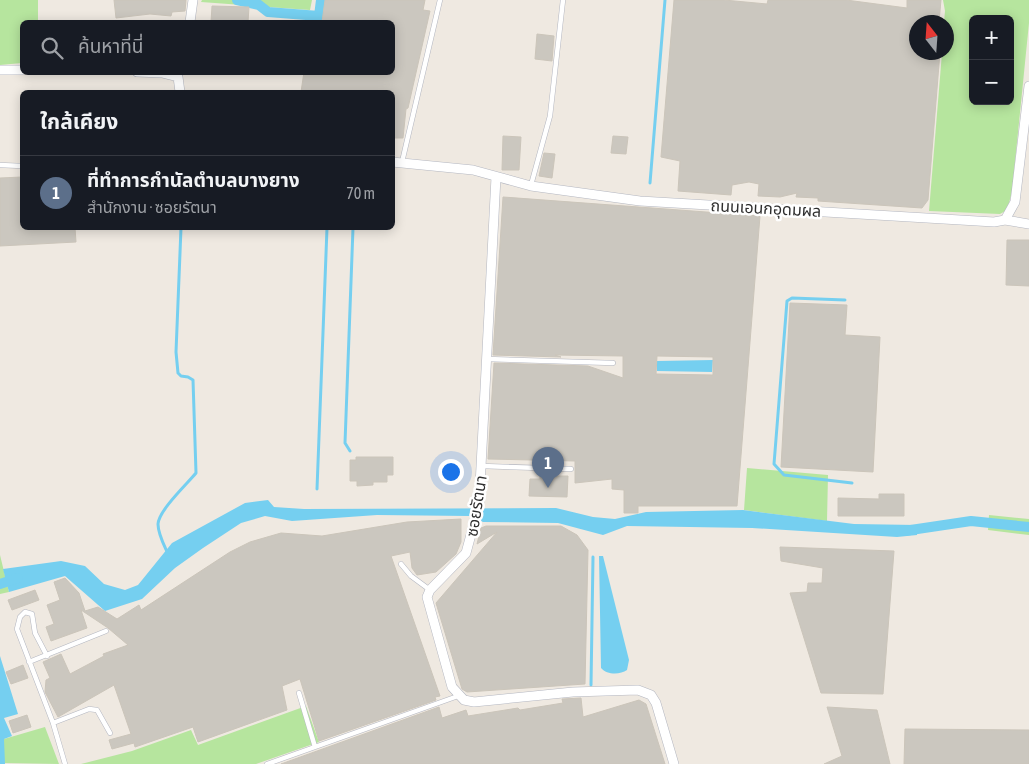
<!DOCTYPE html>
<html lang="th">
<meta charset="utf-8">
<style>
:root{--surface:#171b24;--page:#20242c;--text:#f1f3f6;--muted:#9ea1a6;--line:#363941;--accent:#4264fb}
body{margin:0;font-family:"Asap Condensed","Noto Sans Thai",sans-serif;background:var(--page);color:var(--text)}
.controls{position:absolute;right:15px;top:15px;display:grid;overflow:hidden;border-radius:8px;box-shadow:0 2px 12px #0003}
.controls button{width:45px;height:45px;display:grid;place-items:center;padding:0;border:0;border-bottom:1px solid var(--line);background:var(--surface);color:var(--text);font:25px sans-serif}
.compass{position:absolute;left:909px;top:15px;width:45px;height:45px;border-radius:50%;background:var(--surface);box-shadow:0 2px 12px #0003;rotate:343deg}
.you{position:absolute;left:450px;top:471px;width:18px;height:18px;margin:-12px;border:4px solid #fff;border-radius:50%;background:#1a73e8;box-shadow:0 0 0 8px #1a73e833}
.badge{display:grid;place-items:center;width:32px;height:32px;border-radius:50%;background:var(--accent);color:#fff;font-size:16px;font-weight:700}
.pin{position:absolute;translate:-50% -41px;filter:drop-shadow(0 1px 2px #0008)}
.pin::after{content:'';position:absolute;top:26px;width:18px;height:15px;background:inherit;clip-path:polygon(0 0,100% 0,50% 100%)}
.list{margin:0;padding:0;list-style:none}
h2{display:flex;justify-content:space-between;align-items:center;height:65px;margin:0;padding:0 20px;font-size:21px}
h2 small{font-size:16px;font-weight:400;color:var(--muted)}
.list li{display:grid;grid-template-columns:32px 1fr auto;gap:15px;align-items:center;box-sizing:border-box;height:75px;padding:0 20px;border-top:1px solid var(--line)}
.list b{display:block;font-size:19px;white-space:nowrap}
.list p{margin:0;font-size:16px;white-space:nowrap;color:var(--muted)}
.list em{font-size:16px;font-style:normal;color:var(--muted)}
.icon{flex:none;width:28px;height:28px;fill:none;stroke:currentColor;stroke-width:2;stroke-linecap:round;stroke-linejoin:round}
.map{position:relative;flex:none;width:1029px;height:764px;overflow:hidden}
.search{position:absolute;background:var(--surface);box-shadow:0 2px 12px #0003;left:20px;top:20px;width:375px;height:55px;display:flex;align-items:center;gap:12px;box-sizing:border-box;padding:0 18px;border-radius:8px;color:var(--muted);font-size:19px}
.panel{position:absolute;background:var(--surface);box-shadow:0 2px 12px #0003;left:20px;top:90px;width:375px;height:140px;border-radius:8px}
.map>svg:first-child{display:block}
</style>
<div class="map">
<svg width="1029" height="764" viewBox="0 0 1029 764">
<rect width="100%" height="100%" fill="#efe9e1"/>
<path fill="#b6e59e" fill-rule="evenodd" d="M0,0H38V22H22V63L0,65Z
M202,0H312L310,10L201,2Z
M943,0H1029V23L1012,192L1007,210L1000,214L929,211L942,53L946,52V22H944L945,11ZM973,19H1010V101H973Z
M747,468L828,475L827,521L744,510Z
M989,515L1029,519V535L988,530Z
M0,555L9,592L0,594Z
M306,706L319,742L256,764H81L132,751L191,730L198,745Z
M45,727L59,764L4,763V739Z"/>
<path fill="#75cff0" d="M713,360L712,372L657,371V361Z
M268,500L274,507L304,509L556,508L593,517L615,519L646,512L743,510L854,524L917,525V535L897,537L752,528L627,526L603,535L558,523L483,522L469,516L377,515L292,521L265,516L241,523L203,548L175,568L142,599L105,611L65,576L9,592L3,569L61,561L85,566L104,584L125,590L138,585L172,543L245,503Z
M599,556H603L629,660L627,670C620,675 607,675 601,668Z
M0,656L18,714L4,718L12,736L4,739L5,764H0Z"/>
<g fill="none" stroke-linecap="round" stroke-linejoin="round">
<path stroke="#75cff0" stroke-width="3" d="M650,183L665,0
M845,300L792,298L787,301L774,464L784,475L852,483
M350,451L345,443L353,228
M317,489L327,228
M168,554C164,545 158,534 158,524C159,510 187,484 196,473L193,380L188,377L181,376L178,373L176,352L181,228
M591,685L593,557"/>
<path stroke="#75cff0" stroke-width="10" d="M237,0L259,5L268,12L319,16L321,0
M904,531L971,521L1029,527
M0,584L18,578"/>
</g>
<path fill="#cbc7bf" stroke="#cbc5ba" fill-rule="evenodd" d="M114,0H186L185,11L172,12L171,16L150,14L116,18Z
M325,0H425L423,10L430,11L408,108L406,109L403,138H392V92H301L304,72H392V22H322Z
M674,0H724L767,4L768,0H846L907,8V0H941L939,22H916V52H940L928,200L922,208L818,201V198L796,197L797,193L780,197L758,196L759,184L749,182L732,185L731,195L678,191L680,161L661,157Z
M212,6L249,7L248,22H211Z
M537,34L554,36L552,61L535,59Z
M503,136L521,137L519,170H502Z
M613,136L628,137L626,154L611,153Z
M544,153L555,154L552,178L539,176Z
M22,177V228H75L76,242L0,246V178Z
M503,197L760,216L737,506H638V513H624V490L612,489V479L575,483V461L488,459L494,363L588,366L623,378V356L555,355L561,357L493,355ZM657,356L713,357V375L656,374Z
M1007,240H1029V286L1006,285Z
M790,303L847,305L845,335L880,337L873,472L781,467Z
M356,457H393V475H387V482H373V485L357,486V481H350V460H356Z
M540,476H568L567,497L529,496L530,479H540Z
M879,494H904V516H838V498L879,499Z
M461,519V542L456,554L436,572L417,575L412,568L410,552L391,556L440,696L435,697L436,700L319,741L300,679L282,686L287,710L198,742L193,727L135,747L134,743L112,749L109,740L131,734L114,685L58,717L45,692L46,680L50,678L43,662L61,654L70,674L104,656L103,654L128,645L108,628L81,610L87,628L51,641L46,627L54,624L47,605L60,600L54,582L65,578L79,593L85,611L98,607L117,619L139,605L141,610L230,552L250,542L281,533L322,536L407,522Z
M486,526H561L577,535L588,550L585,684L467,692L462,689L436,603L497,532L477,544L481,528Z
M780,547L894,551L883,694L821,693L790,593L807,592L808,583H822L823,568L781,561Z
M35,590L39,600L12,610L8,600Z
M23,665L28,678L11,684L6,672Z
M581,698L583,717L639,700L646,704L665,764H281L439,707L442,718L466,710L468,716L518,708L520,710L563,703L562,699Z
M827,707L877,710L890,764H824L842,756Z
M27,715L31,727L13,733L9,721Z
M905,729L1029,730V764H904Z"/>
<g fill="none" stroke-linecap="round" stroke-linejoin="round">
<g stroke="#b4b7c1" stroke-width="5.5">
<path id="service" d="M402,162L440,0
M0,165L22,166
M531,185L550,116L563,0
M487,359L613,363
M482,466L571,469
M401,564L411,576L430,590
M47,656L35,633L32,614L25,612L20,617L17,629L53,723L65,764
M29,662L106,631
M299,693L315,747
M53,723L89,709L97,710L110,733
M267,764L458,696"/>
</g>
<g stroke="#b4b7c1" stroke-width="10">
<path id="minor" d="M190,22L193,0
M0,70H22
M137,72L162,73L178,77L180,92
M392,162L473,170L531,186L640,201L994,222L1005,220L1015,202L1029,86
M496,177L479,505L466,553L430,590L427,597L452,687L464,700L474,702L573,692L638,690L651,695L656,703L674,764
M1005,220L1029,224"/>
</g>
<use href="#service" stroke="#fff" stroke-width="4.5"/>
<use href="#minor" stroke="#fff" stroke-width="9"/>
</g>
<g text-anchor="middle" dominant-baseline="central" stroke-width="5" stroke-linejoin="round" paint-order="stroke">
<g font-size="16" fill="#2e2e2e" stroke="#fff">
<text transform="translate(766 208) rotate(3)">ถนนเอนกอุดมผล</text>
<text transform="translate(476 506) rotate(-81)">ซอยรัตนา</text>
</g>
</g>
</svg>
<div class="controls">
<button>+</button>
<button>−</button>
</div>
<svg class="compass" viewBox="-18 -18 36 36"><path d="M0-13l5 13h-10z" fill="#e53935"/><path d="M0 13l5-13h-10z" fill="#9ea1a6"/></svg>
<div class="you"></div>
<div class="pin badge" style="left:548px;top:488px;background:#5c6f8a">1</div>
<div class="search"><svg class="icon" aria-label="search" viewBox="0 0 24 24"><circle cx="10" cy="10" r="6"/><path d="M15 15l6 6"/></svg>ค้นหาที่นี่</div>
<section class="panel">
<h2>ใกล้เคียง<small></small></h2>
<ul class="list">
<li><span class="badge" style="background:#5c6f8a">1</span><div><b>ที่ทำการกำนัลตำบลบางยาง</b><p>สำนักงาน · ซอยรัตนา</p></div><em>70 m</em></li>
</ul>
</section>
</div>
